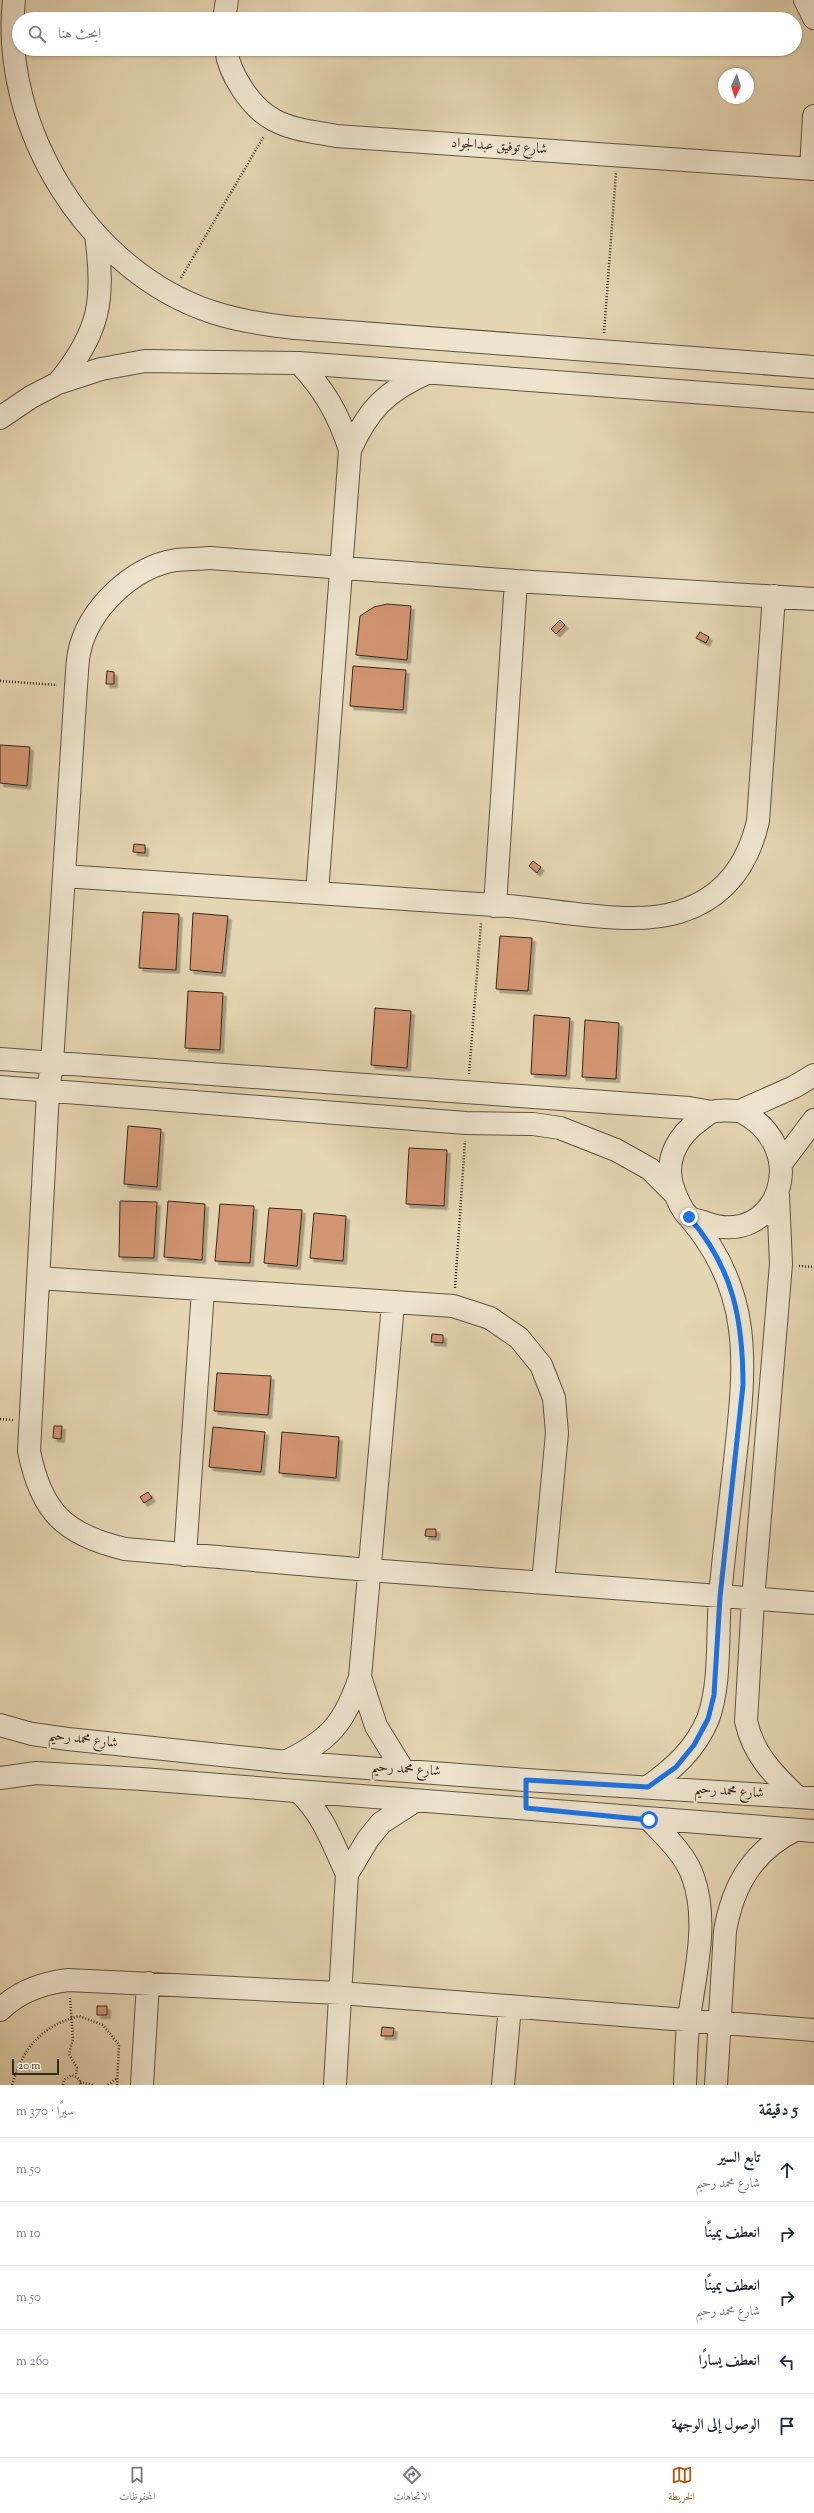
<!DOCTYPE html>
<html lang="ar">
<meta charset="utf-8">
<style>
:root{--surface:#fff;--page:#f6f6f7;--text:#1f2937;--muted:#747a83;--line:#e0e1e3;--accent:#b45309}
body{margin:0;font-family:"Sorts Mill Goudy",Amiri,serif;background:var(--page);color:var(--text);direction:rtl}
.compass{position:absolute;left:718px;top:68px;width:36px;height:36px;border-radius:50%;background:var(--surface);box-shadow:0 1px 3px #0004;rotate:184deg}
.scale{position:absolute;left:12px;bottom:10px;width:47px;box-sizing:border-box;padding-left:4px;border:2px solid #32291d;border-top:0;font-size:11px;line-height:14px;white-space:nowrap;color:#32291d;-webkit-text-stroke:3px #eee4ce;paint-order:stroke}
.stop{position:absolute;width:12px;height:12px;margin:-9px;border:3px solid #1a73e8;border-radius:50%;background:#fff}
.stop.end{background:#1a73e8;border-color:#fff;box-shadow:0 1px 4px #0008}
.list{margin:0;padding:0;list-style:none}
h2{display:flex;justify-content:space-between;align-items:center;height:52px;margin:0;padding:0 16px;font-size:17px}
h2 small{font-size:13px;font-weight:400;color:var(--muted)}
.list li{display:grid;grid-template-columns:26px 1fr auto;gap:12px;align-items:center;box-sizing:border-box;height:64px;padding:0 16px;border-top:1px solid var(--line)}
.list b{display:block;font-size:15px;white-space:nowrap}
.list p{margin:0;font-size:13px;white-space:nowrap;color:var(--muted)}
.list em{font-size:13px;font-style:normal;color:var(--muted)}
.icon{flex:none;width:22px;height:22px;fill:none;stroke:currentColor;stroke-width:2;stroke-linecap:round;stroke-linejoin:round}
.map{position:relative;flex:none;width:814px;height:2085px;overflow:hidden;direction:ltr}
.search{position:absolute;background:var(--surface);box-shadow:0 1px 3px #0004;left:12px;right:12px;top:12px;height:44px;display:flex;align-items:center;gap:10px;box-sizing:border-box;padding:0 14px;border-radius:22px;color:var(--muted);font-size:15px}
.sheet{height:372px;background:var(--surface)}
nav{display:flex;justify-content:space-around;align-items:center;box-sizing:border-box;height:56px;border-top:1px solid var(--line);background:var(--surface);font-size:11px;color:var(--muted)}
nav a{display:grid;justify-items:center;gap:2px}
nav .on{color:var(--accent)}
.map>svg:first-child{display:block}
</style>
<div class="map">
<svg width="814" height="2085" viewBox="0 0 814 2085">
<defs>
<filter id="shadow"><feDropShadow dx="3.5" dy="3.5" stdDeviation="0" flood-color="#0004"/></filter>
</defs>
<rect width="100%" height="100%" fill="#e5d6b3"/>
<filter id="stains"><feTurbulence type="fractalNoise" baseFrequency=".005" numOctaves="4"/><feColorMatrix values="0 0 0 0 .2 0 0 0 0 .09 0 0 0 0 .02 0 0 0 .5 -.17"/></filter>
<radialGradient id="worn" r=".72"><stop offset=".6" stop-color="#630" stop-opacity="0"/><stop offset="1" stop-color="#630" stop-opacity=".3"/></radialGradient>
<path fill="#d39672" stroke="#32291d" filter="url(#shadow)" d="M387,604L411,606L407,660L356,655L360,616L374,607Z
M560,620L565,625L556,634L551,629Z
M700,632L709,637L706,643L696,638Z
M353,666L406,670L403,710L350,706Z
M107,671L114,672V684H106Z
M0,745L30,747L27,786L0,783Z
M134,844L145,845V853L133,852Z
M533,861L541,867L537,873L529,866Z
M143,912L179,914L176,970L139,968Z
M193,913L228,916L222,973L190,970Z
M500,936L532,938L528,991L496,989Z
M188,991L223,993L220,1050L185,1048Z
M375,1008L411,1011L407,1068L371,1065Z
M534,1015L570,1018L566,1076L531,1074Z
M585,1020L619,1023L616,1079L582,1077Z
M128,1126L161,1129L157,1187L124,1184Z
M409,1148L447,1150L444,1206L406,1204Z
M120,1201L157,1202L154,1258L119,1257Z
M168,1201L205,1204L202,1260L164,1257Z
M220,1204L254,1206L250,1263L215,1261Z
M269,1208L302,1210L297,1266L264,1263Z
M314,1213L346,1216L343,1261L310,1258Z
M432,1334L443,1335V1343L431,1342Z
M217,1373L271,1376L268,1415L214,1411Z
M54,1426H62L61,1439L53,1438Z
M213,1427L265,1432L261,1472L209,1467Z
M282,1432L339,1437L336,1478L279,1473Z
M148,1492L152,1498L144,1503L140,1497Z
M426,1529H436V1537L425,1536Z
M97,2006H107V2015H97Z
M382,2027L394,2028L393,2036H381Z"/>
<g fill="none" stroke-linecap="round" stroke-linejoin="round">
<g stroke="#5f5442" stroke-width="24">
<path id="minor" d="M14,0C0,128 88,271 212,312C239,321 267,325 295,328L814,367
M805,0L814,18
M224,19L227,0
M226,49C229,74 251,108 274,120C292,130 316,132 336,136L814,169
M811,169L814,116
M299,363C324,389 339,415 350,450
M58,383C100,332 105,300 96,235
M0,418L31,397L58,383L101,369L145,361L299,363L814,401
M814,599L516,581L210,558C199,559 187,559 176,560C132,567 88,609 79,653C77,663 77,675 76,686L52,1063L48,1092L29,1451C41,1512 65,1535 125,1549L369,1570L814,1603
M64,876C212,886 360,896 508,906C559,910 632,927 679,912C724,898 748,865 758,821L774,596
M317,893L350,450C368,410 386,391 427,373
M495,906L516,581
M0,1059L689,1108L712,1112
M0,1087L466,1123L533,1124L560,1128L616,1150L650,1169L675,1194
M740,1111C814,1148 778,1249 706,1223C702,1221 693,1220 689,1217C681,1210 675,1194 672,1185C665,1159 678,1135 700,1120C703,1118 708,1113 712,1112C720,1109 732,1111 740,1111Z
M740,1111L794,1087L814,1075
M783,1161L814,1120
M778,1195L781,1264L753,1600L746,1721C753,1754 773,1774 797,1797
M39,1278L453,1306L490,1318L519,1338L541,1365L554,1398L557,1433L543,1583
M185,1555L203,1290
M360,1677L376,1726L403,1770
M0,1725L32,1734L68,1739L287,1762L526,1780L814,1798
M287,1761C330,1740 345,1722 360,1677L393,1304
M0,1778L36,1773L142,1779L814,1831
M648,1787C674,1768 695,1750 708,1719C721,1684 717,1635 720,1597C724,1549 731,1500 736,1451C746,1361 752,1290 689,1217
M299,1792C323,1814 333,1844 347,1874
M649,1819C664,1835 686,1855 693,1877C709,1921 695,1973 689,2018C686,2040 686,2063 685,2085
M0,2010C18,1992 44,1983 68,1980L340,1993L814,2030
M142,2085L148,1983
M335,2085L347,1874L368,1839L381,1823L415,1801
M503,2085L510,2006
M716,2085L725,1931C733,1885 753,1851 795,1830"/>
</g>
<path stroke="#32291d" stroke-width="2.5" stroke-dasharray="1 2" stroke-linecap="butt" d="M181,278L264,136
M604,333L616,172
M0,681L57,685
M469,1074L481,923
M799,1266L814,1267
M455,1288L465,1141
M0,1419L13,1420
M70,1998L73,2039L69,2054L77,2068L76,2076
M80,2082L93,2085
M12,2085C23,2048 41,2026 79,2016L103,2025L119,2045L117,2085
M63,2085L64,2080L72,2075L79,2079L81,2085
M108,2085L117,2078"/>
<use href="#minor" stroke="#eee4ce" stroke-width="22"/>
</g>
<g fill="none" stroke-linecap="round" stroke-linejoin="round">
<path stroke="#1a73e8" stroke-width="5" d="M649,1820L526,1808V1780L648,1787L676,1767L694,1745L708,1719L714,1695L720,1597L743,1385C743,1319 733,1268 689,1217"/>
</g>
<g text-anchor="middle" dominant-baseline="central" stroke-width="4" stroke-linejoin="round" paint-order="stroke">
<g font-size="14" fill="#32291d" stroke="#eee4ce">
<text transform="translate(499 147) rotate(4)">شارع توفيق عبدالجواد</text>
<text transform="translate(83 1740) rotate(7)">شارع محمد رحيم</text>
<text transform="translate(406 1770) rotate(4)">شارع محمد رحيم</text>
<text transform="translate(729 1792) rotate(4)">شارع محمد رحيم</text>
</g>
</g>
<rect width="100%" height="100%" filter="url(#stains)"/>
<rect width="100%" height="100%" fill="url(#worn)"/>
</svg>
<svg class="compass" viewBox="-18 -18 36 36"><path d="M0-13l5 13h-10z" fill="#e53935"/><path d="M0 13l5-13h-10z" fill="#747a83"/></svg>
<div class="scale">20 m</div>
<div class="stop" style="left:649px;top:1820px"></div>
<div class="stop end" style="left:689px;top:1217px"></div>
<div class="search"><svg class="icon" aria-label="search" viewBox="0 0 24 24"><circle cx="10" cy="10" r="6"/><path d="M15 15l6 6"/></svg>ابحث هنا</div>
</div>
<section class="sheet">
<h2>5 دقيقة<small>سيرًا · 370 m</small></h2>
<ul class="list">
<li><svg class="icon" aria-label="ahead" viewBox="0 0 24 24"><path d="M12 20V5M6 11l6-6 6 6"/></svg><div><b>تابع السير</b><p>شارع محمد رحيم</p></div><em>50 m</em></li>
<li><svg class="icon" aria-label="right" viewBox="0 0 24 24"><path d="M7 20v-9h11M14 6l5 5-5 5"/></svg><div><b>انعطف يمينًا</b></div><em>10 m</em></li>
<li><svg class="icon" aria-label="right" viewBox="0 0 24 24"><path d="M7 20v-9h11M14 6l5 5-5 5"/></svg><div><b>انعطف يمينًا</b><p>شارع محمد رحيم</p></div><em>50 m</em></li>
<li><svg class="icon" aria-label="left" viewBox="0 0 24 24"><path d="M17 20v-9H6M10 6l-5 5 5 5"/></svg><div><b>انعطف يسارًا</b></div><em>260 m</em></li>
<li><svg class="icon" aria-label="arrive" viewBox="0 0 24 24"><path d="M6 21V4h12l-3 4 3 4H6"/></svg><div><b>الوصول إلى الوجهة</b></div></li>
</ul>
</section>
<nav>
<a class="on"><svg class="icon" aria-label="map" viewBox="0 0 24 24"><path d="M3 6l6-2 6 2 6-2v14l-6 2-6-2-6 2zM9 4v14M15 6v14"/></svg>الخريطة</a>
<a><svg class="icon" aria-label="directions" viewBox="0 0 24 24"><path d="M12 3l9 9-9 9-9-9zM9 14v-3h6M13 9l2 2-2 2"/></svg>الاتجاهات</a>
<a><svg class="icon" aria-label="saved" viewBox="0 0 24 24"><path d="M7 4h10v16l-5-4-5 4z"/></svg>المحفوظات</a>
</nav>
